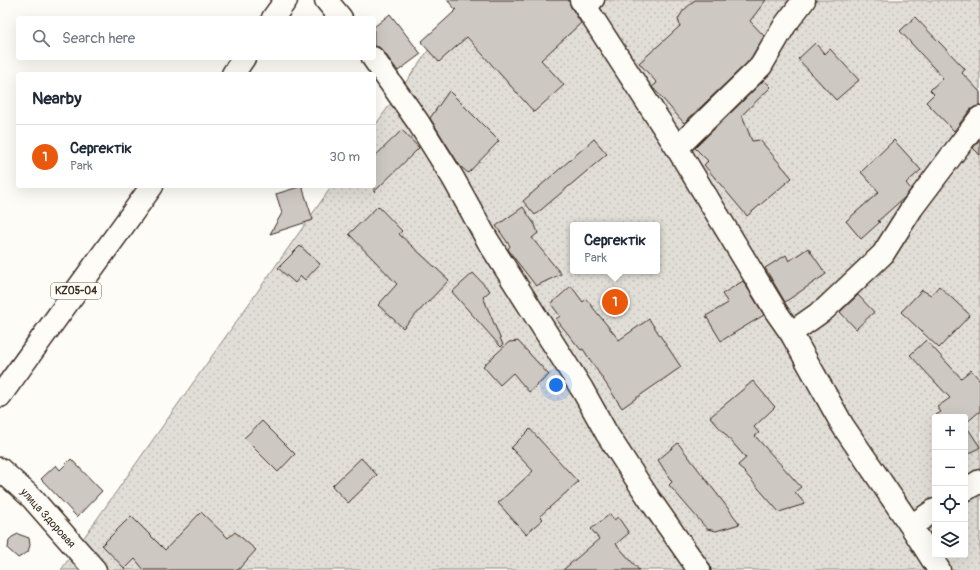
<!DOCTYPE html>
<meta charset="utf-8">
<style>
:root{--surface:#fff;--page:#f2f2f3;--text:#1f2937;--muted:#747a83;--line:#e0e1e3;--accent:#ea580c}
body{margin:0;font-family:Pangolin,sans-serif;background:var(--page);color:var(--text)}
.controls{position:absolute;right:12px;bottom:12px;display:grid;overflow:hidden;border-radius:4px;box-shadow:0 4px 16px #0002}
.controls button{width:36px;height:36px;display:grid;place-items:center;padding:0;border:0;border-bottom:1px solid var(--line);background:var(--surface);color:var(--text);font:20px sans-serif}
.you{position:absolute;left:556px;top:385px;width:14px;height:14px;margin:-10px;border:3px solid #fff;border-radius:50%;background:#1a73e8;box-shadow:0 0 0 6px #1a73e833}
.badge{display:grid;place-items:center;width:26px;height:26px;border-radius:50%;background:var(--accent);color:#fff;font-size:13px;font-weight:700}
.pin{position:absolute;translate:-50% -50%;border:2px solid #fff;box-shadow:0 1px 4px #0006}
.popup{position:absolute;left:570px;top:222px;width:90px;height:52px;box-sizing:border-box;display:grid;place-content:center;border-radius:4px;background:var(--surface);filter:drop-shadow(0 1px 3px #0005);font-size:13px;white-space:nowrap;color:var(--muted)}
.popup b{font-size:15px;color:var(--text)}
.popup::after{content:'';position:absolute;left:50%;top:100%;margin-left:-8px;border:8px solid transparent;border-top-color:var(--surface)}
.list{margin:0;padding:0;list-style:none}
h2{display:flex;justify-content:space-between;align-items:center;height:52px;margin:0;padding:0 16px;font-size:17px}
h2 small{font-size:13px;font-weight:400;color:var(--muted)}
.list li{display:grid;grid-template-columns:26px 1fr auto;gap:12px;align-items:center;box-sizing:border-box;height:64px;padding:0 16px;border-top:1px solid var(--line)}
.list b{display:block;font-size:15px;white-space:nowrap}
.list p{margin:0;font-size:13px;white-space:nowrap;color:var(--muted)}
.list em{font-size:13px;font-style:normal;color:var(--muted)}
.icon{flex:none;width:22px;height:22px;fill:none;stroke:currentColor;stroke-width:2;stroke-linecap:round;stroke-linejoin:round}
.map{position:relative;flex:none;width:980px;height:570px;overflow:hidden}
.search{position:absolute;background:var(--surface);box-shadow:0 4px 16px #0002;left:16px;top:16px;width:360px;height:44px;display:flex;align-items:center;gap:10px;box-sizing:border-box;padding:0 14px;border-radius:4px;color:var(--muted);font-size:15px}
.panel{position:absolute;background:var(--surface);box-shadow:0 4px 16px #0002;left:16px;top:72px;width:360px;height:116px;border-radius:4px}
.map>svg:first-child{display:block}
</style>
<div class="map">
<svg width="980" height="570" viewBox="0 0 980 570">
<defs>
<pattern id="grass-dots" width="8" height="8" patternUnits="userSpaceOnUse"><rect width="8" height="8" fill="#e1ded7"/><path d="M2 2h.1M6 6h.1" fill="none" stroke="#c2bfb8" stroke-width="1.8" stroke-linecap="round"/></pattern>
</defs>
<rect width="100%" height="100%" fill="#fdfcf7"/>
<filter id="ink" filterUnits="userSpaceOnUse"><feTurbulence type="fractalNoise" baseFrequency=".025" numOctaves="2"/><feDisplacementMap in="SourceGraphic" scale="8" xChannelSelector="R" yChannelSelector="G"/><feConvolveMatrix kernelMatrix="1 2 1 2 8 2 1 2 1" color-interpolation-filters="sRGB"/></filter>
<g filter="url(#ink)">
<path fill="url(#grass-dots)" stroke="#8e847a" fill-rule="evenodd" d="M464,0H980V570H61L332,186H374V127ZM573,225H657V271H573ZM935,417H965V555H935Z"/>
<path fill="#cdc8c2" stroke="#3b2a1e" d="M447,0H569L571,7L581,23L541,60L564,85L534,112L467,37L439,62L421,42L456,10Z
M695,0H766L750,21L764,36L752,56L747,63L684,123L655,90L652,87L657,83L639,63L680,26L678,19L683,11Z
M390,14L421,54L398,71L383,51L379,47L374,46V27Z
M915,17L965,69L962,73L980,92V106L975,107L970,110L954,131L926,102L934,94L930,90L943,78L900,31Z
M815,43L825,54L830,49L859,80L836,100L798,59Z
M764,80L771,87L742,115L752,141L760,140L792,178L747,216L704,165L708,161L695,148Z
M449,91L499,141L468,173L460,166L430,118Z
M402,130L419,148L374,192V157Z
M594,139L607,154L535,215L523,201Z
M980,139V155L973,148Z
M894,140L921,170L906,183L911,189L905,197L878,221L880,222L861,239L846,221L879,192L861,172Z
M302,186L313,220L270,234L282,213L276,194Z
M378,206L402,231L399,234L449,280L403,328L378,305L397,284L349,234Z
M523,207L535,225L538,233L532,238L561,274L536,286L515,259L508,249L510,246L496,226Z
M300,246L320,264L305,280L301,276L295,283L278,268Z
M808,248L826,274L785,302L765,268L786,255L789,261Z
M473,273L490,291L483,297L503,345L501,347L452,292Z
M743,281L764,315L721,341L706,316L728,303L722,294Z
M571,286L583,302L586,299L619,340L649,319L681,367L622,408L583,349L581,350L556,319L560,316L551,304Z
M939,286L970,315L939,348L901,312L922,290L931,295Z
M858,295L874,312L856,329L840,312Z
M926,340L961,378L971,370L980,380V411L965,424L980,447L965,457V417H938L936,415L941,412L937,407L950,398L910,355Z
M518,341L549,375L529,392L513,373L500,385L483,366L509,342Z
M753,381L775,407L754,427L759,433L755,436L801,487L795,492L805,504L779,512L738,465L746,458L710,417Z
M262,421L295,454L278,472L244,438Z
M530,429L578,482L540,516L543,519L526,534L498,503L533,471L511,448Z
M678,443L740,524L716,531L707,529L669,485L672,482L658,460Z
M361,458L377,475L348,503L332,486Z
M71,459L102,491L77,517L41,479L56,465L60,470Z
M201,512L228,538L235,532L256,550L238,570H144L135,559L125,569L102,545L131,516L165,550Z
M610,514L614,520L618,517L629,533L616,544L639,570H563L599,539L591,529Z
M18,534L29,538L30,545L28,552L18,558L8,549L9,540L12,537Z"/>
<g fill="none" stroke-linecap="round" stroke-linejoin="round">
<g stroke="#3b2a1e" stroke-width="17">
<path id="service" d="M588,11L597,0"/>
</g>
<g stroke="#3b2a1e" stroke-width="25">
<path id="minor" d="M326,0L341,18
M581,0L677,148L777,313L791,333L843,426L911,526L939,570
M373,58L418,122L453,178L488,241L582,389L607,434L648,497L699,570
M677,148L761,66L785,25L804,0
M791,333L825,309L883,254L912,208L980,118
M0,469L32,498L95,570
M965,490L980,481
M911,526L935,510"/>
</g>
<g stroke="#3b2a1e" stroke-width="25">
<path id="primary" d="M273,18L286,0
M233,74L244,58
M0,396L152,186"/>
</g>
<use href="#service" stroke="#fdfcf7" stroke-width="14"/>
<use href="#minor" stroke="#fdfcf7" stroke-width="22"/>
<use href="#primary" stroke="#fdfcf7" stroke-width="22"/>
</g>
</g>
<g text-anchor="middle" dominant-baseline="central" stroke-width="3" stroke-linejoin="round" paint-order="stroke">
<rect fill="#fdfcf7" stroke="#75695f" stroke-width="1" x="51" y="283" width="50" height="16" rx="3"/>
<g font-size="10" font-weight="bold" fill="#3b2a1e">
<text x="76" y="291">KZ05-04</text>
</g>
<g font-size="11" fill="#3b2a1e" stroke="#fdfcf7">
<text transform="translate(48 518) rotate(48)">улица Здоровая</text>
</g>
</g>
</svg>
<div class="controls">
<button>+</button>
<button>−</button>
<button><svg class="icon" aria-label="locate" viewBox="0 0 24 24"><circle cx="12" cy="12" r="6"/><path d="M12 2v4M12 18v4M2 12h4M18 12h4"/></svg></button>
<button><svg class="icon" aria-label="layers" viewBox="0 0 24 24"><path d="M12 4l9 5-9 5-9-5zM3 14l9 5 9-5"/></svg></button>
</div>
<div class="you"></div>
<div class="pin badge" style="left:615px;top:302px">1</div>
<div class="popup"><b>Сергектік</b>Park</div>
<div class="search"><svg class="icon" aria-label="search" viewBox="0 0 24 24"><circle cx="10" cy="10" r="6"/><path d="M15 15l6 6"/></svg>Search here</div>
<section class="panel">
<h2>Nearby<small></small></h2>
<ul class="list">
<li><span class="badge">1</span><div><b>Сергектік</b><p>Park</p></div><em>30 m</em></li>
</ul>
</section>
</div>
